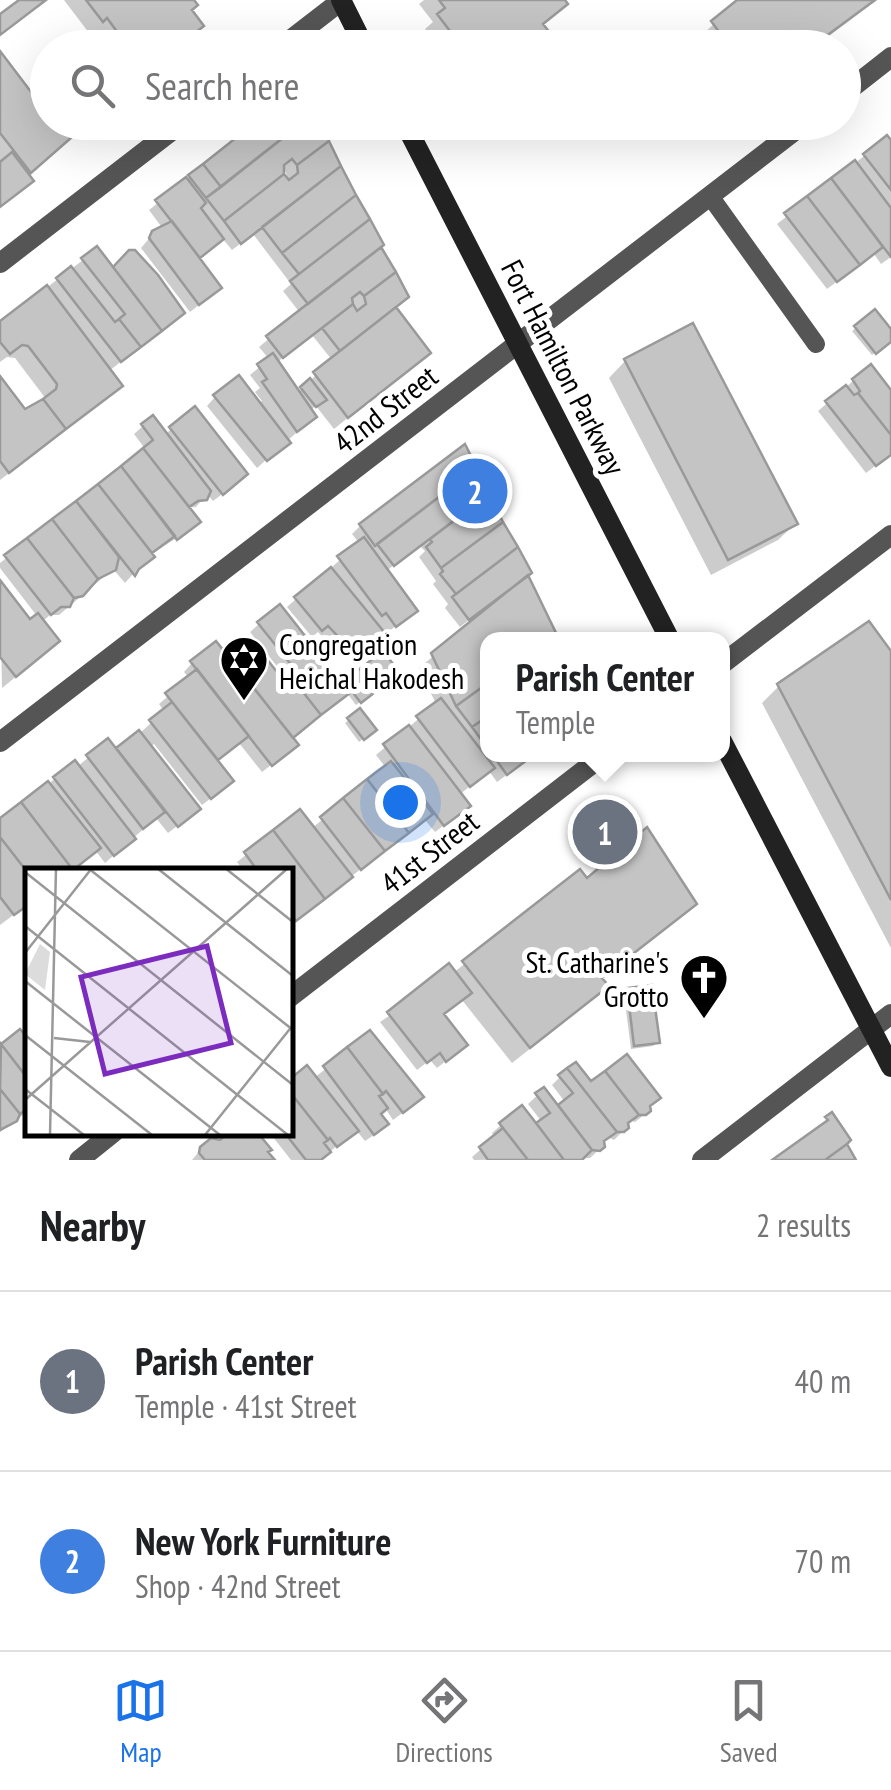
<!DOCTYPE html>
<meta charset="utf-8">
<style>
:root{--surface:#fff;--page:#f6f6f6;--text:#202124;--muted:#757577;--line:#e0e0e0;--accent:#1a73e8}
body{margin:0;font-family:"PT Sans Narrow",sans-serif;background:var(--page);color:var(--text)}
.you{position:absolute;left:400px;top:802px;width:35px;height:35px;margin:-25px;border:8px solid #fff;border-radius:50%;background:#1a73e8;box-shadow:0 0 0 15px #1a73e833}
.badge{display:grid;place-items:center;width:65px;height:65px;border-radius:50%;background:var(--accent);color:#fff;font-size:32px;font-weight:700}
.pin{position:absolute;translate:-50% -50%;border:5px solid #fff;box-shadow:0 2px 10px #0006}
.popup{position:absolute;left:480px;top:632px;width:250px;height:130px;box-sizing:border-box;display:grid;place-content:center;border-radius:20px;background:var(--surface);filter:drop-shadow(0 2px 8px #0005);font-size:32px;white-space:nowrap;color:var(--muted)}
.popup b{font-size:38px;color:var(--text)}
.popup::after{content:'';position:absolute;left:50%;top:100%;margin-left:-20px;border:20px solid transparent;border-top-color:var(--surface)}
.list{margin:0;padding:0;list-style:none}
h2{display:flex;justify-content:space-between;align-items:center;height:130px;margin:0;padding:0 40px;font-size:42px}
h2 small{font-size:32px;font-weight:400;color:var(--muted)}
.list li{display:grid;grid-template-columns:65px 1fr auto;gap:30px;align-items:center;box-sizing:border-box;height:180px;padding:0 40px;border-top:2px solid var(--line)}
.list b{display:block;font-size:38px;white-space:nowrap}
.list p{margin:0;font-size:32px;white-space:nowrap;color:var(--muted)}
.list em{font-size:32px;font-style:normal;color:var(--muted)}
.icon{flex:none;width:55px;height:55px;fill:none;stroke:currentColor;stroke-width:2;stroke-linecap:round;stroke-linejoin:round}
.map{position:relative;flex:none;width:891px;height:1160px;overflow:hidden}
.search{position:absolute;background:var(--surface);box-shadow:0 10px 40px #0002;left:30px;right:30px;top:30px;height:110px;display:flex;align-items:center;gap:25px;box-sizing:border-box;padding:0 35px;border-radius:55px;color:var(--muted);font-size:38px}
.sheet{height:490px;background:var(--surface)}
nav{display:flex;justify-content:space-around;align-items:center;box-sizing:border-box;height:140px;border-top:2px solid var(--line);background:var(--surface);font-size:28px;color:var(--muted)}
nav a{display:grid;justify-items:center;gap:5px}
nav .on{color:var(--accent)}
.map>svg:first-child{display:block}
</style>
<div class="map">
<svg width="891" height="1160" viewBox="0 0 891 1160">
<rect width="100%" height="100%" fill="#fff"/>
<path fill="#0003" fill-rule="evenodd" d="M64,0H191L176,48H107L93,30L89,33Z
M424,0H562L541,25L559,48H440L425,29L433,22L419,4Z
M741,0H877L813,48H702L696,40Z
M0,55L48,122L56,149L26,175L31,181L0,208Z
M315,122L406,297L394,308L428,353L334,429L316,406L310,410L314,417L257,468L207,406L215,397L258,404L262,401L255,392L260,388L250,375L269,359L259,347L300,313L283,291L291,284L253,234L232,250L222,238L197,259L210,296L190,312L141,248L153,234L163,229L149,210L202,168ZM281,161L291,185L281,175ZM312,335L332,360L297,393L276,363Z
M887,138L891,144V257L881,264L874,254L827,289L777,224Z
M83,260L112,270L173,321L109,371L120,386L107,399L0,480V380L25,413L46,399L15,358L7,357L0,362V323Z
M856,328L891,333V340L872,355L852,331Z
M625,361L795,524L778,540L711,575L609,378Z
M853,381L891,394V454L866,473L818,411Z
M143,426L165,435L171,429L237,483L213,501L207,494L196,507L187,508L189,530L150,555L125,583L113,569L59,615H50L42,622L44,654L2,688L0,585L30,622L37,616L0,568V563L146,450L134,434Z
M464,448L528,572L525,576L555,636L559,634L561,640H488V754H535L497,782L489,771L459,795V814L435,832L424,819L290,925V870H243L237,862L300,812L312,828L386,768L376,755L436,704L419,668L483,615L480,611L460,627L445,608L448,604L433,584L436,581L419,557L425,551L420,546L386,571L406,619L386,633L384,630L351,659L346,652L340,656L318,632L312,637L287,607L359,543L352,534L360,526Z
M259,624L342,687L346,683L394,676L356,705L347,693L290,739L287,753L262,772L239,743L216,761L223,789L202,805L154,744L150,747L189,817L168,833L156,818L105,863L95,850L71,870H28V904L0,925V821L74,764L77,767L108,741L116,751L139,734L164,711L159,704L189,678L184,672L192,663H231L254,646L293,696L297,692L250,632Z
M891,656V948L762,703L779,686Z
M349,720L374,730L359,742L345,723Z
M579,873L586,882L694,903L601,980L606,986L589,1002L512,1063L462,1000L442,1016L456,1053L437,1068L430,1060L417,1070L380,1022L453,973Z
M628,990L657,1042L653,1046L631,1049L624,994Z
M28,1027V1111L0,1132V1048Z
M370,1034L413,1105L393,1120L385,1108L378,1115L377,1133L365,1141L356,1130L320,1160H291L269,1132H290V1082L314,1078Z
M560,1077L648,1107L649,1111L635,1122L630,1120L626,1124V1128L614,1140L608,1137L602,1142L603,1146L590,1158L474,1160L472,1157L495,1137L492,1133L501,1125L536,1127L542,1122L528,1104L543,1090L557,1108L565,1102L552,1085Z
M202,1148L265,1153L271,1160H192Z"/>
<path fill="#c4c4c4" stroke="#999" stroke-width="2.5" d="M19,0H46L0,35V14Z
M86,0H194L198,5L192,10L204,26L175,48H129L107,18L103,22Z
M439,0H565L568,4L543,24L562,48H475L471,42L463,48L437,14L445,8Z
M737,0H875L810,48H731L711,21Z
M0,51L41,105L45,101L48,104V122H61L72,137L31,173L0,133Z
M256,122H303L221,187L203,164Z
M303,122H319L329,141L297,165L292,159L284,165V174L224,221L206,198Z
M887,135L891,140V190L863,154Z
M329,141L341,166L241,244L224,221L284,174L289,180L298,173L297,165Z
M12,152L34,181L0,207V162Z
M855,160L891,208V257L831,178Z
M203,164L221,187L206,198L188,175Z
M341,166L356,195L282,253L262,227Z
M186,177L206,203L201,208L224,239L200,258L155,200Z
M831,178L883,247L860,265L807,196Z
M356,195L370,219L299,274L282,253Z
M807,196L860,265L837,282L784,213Z
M370,219L384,245L308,304L290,281Z
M172,221L222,288L199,305L149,238L152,231Z
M97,246L162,331L141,347L119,319L125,314L81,258Z
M381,247L396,272L364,296L360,292L352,298L353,304L283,358L266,336Z
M129,250H135L158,275L185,313L162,331L113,267Z
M71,266L115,322L119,319L141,347L121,362L56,278Z
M396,272L409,297L340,351L322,328L353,304L357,311L366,304L364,296Z
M47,285L123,386L66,429L43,399L56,389L57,384L28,346L22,345L10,354L0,342V321Z
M396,307L431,353L348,418L313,372Z
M875,309L891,329V342L876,354L854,326Z
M693,323L798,524L728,560L624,359Z
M273,353L317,417L297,432L262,382L267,379L257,364Z
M871,364L891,390V435L858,393L860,391L852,379Z
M239,375L291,443L267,461L213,395Z
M0,376L25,409L43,399L66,429L9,473L0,461Z
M310,378L327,400L316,407L300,387Z
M846,385L854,395L858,393L891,435V455L876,466L825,401Z
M195,406L248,474L223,495L169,427Z
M153,415L211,491L207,500L198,501L189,507L143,448L153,440L141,424Z
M465,444L477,468L375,546L359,524Z
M143,448L201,522L177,540L121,466Z
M121,466L175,536L152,553L98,484Z
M477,468L489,494L394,566L377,544Z
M98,484L155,557L139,569L135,576L76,501Z
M489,494L503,522L441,568L426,547L432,542L430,539Z
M76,501L119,557L116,570L98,579L52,519Z
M52,519L98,579L83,596L74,598L27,538Z
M503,522L518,547L456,594L440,574L443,571L441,568Z
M364,537L418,611L396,627L386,613L382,616L337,556Z
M27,538L74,598L70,607H61L51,615L4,555Z
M518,547L532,573L469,620L452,597Z
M331,567L385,633L361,652L355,645L350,649L328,626L322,631L294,597Z
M528,575L556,633L547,640H488V683L456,706L431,653Z
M0,580L30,619L38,613L60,641L16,677L0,657Z
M280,604L350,693L321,715L299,687L305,682L257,622Z
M869,621L891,651V900L777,684Z
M216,641L299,745L272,766L190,661Z
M254,643L293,692L299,687L321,715L293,738L232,660Z
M383,651L400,673L361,703L344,681Z
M197,669L249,736L218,760L165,693Z
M488,683V716L472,727L456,706Z
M441,698L495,768L470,787L416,716Z
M172,702L234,781L211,799L149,720Z
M360,708L377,730L364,740L347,718Z
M488,716V749L472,727Z
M409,725L471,806L444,826L383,744Z
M139,730L201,809L178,827L116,748Z
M108,738L165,812L143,829L86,755Z
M492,754H535L507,775Z
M75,760L136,839L114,856L53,777Z
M391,761L433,814L409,833L367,779Z
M367,779L409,833L385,851L343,798Z
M48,781L101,848L73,870L21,802Z
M343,798L385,851L361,870L320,817Z
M21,802L73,870H28V873L0,837V818Z
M300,809L353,877L325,899L273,830Z
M647,827L697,904L602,978L609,986L530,1048L462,961L580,869L587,878Z
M273,830L325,899L296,921L290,913V870H257L244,852Z
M0,837L28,873V905L14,915L0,897Z
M449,963L472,993L444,1014L468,1045L446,1062L440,1053L427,1063L387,1012Z
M652,985L660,1043L634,1046L627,988Z
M20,1029L28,1038V1079L1,1044Z
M370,1030L424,1097L403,1113L386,1091L383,1094L347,1047Z
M1,1044L28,1079V1108L20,1114L0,1089Z
M347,1047L383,1094L379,1096L388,1108L381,1114L389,1124L374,1135L323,1066Z
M627,1054L661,1098L650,1106L651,1111L646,1115H639L605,1071Z
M576,1062L591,1081L605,1071L639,1115L628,1123L629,1128L624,1132H617L567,1068Z
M307,1065L359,1131L337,1147L330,1138L328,1140L290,1092V1079Z
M567,1068L617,1132L604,1141L605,1147L600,1151L592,1150L558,1105L573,1093L558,1075Z
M544,1087L592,1150L582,1160H564L536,1123L550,1113L535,1093Z
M0,1089L20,1114L17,1121L0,1130Z
M290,1092L328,1140L324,1143L331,1152L321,1160H306L284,1132H290Z
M522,1105L536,1123L564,1160H528L499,1123Z
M832,1112L851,1140L847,1144L825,1160H772L828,1120L825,1117Z
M503,1128L528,1160H488L479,1147Z
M229,1132H257L272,1150L268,1152L275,1160H205L199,1153L200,1147L211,1138L220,1140Z
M847,1144L856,1160H825Z"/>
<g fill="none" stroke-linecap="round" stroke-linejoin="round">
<path stroke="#555" stroke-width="18" d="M710,196L816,344"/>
<path stroke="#555" stroke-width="20" d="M280,48L342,0
M844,94L891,57
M0,263L183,122
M722,664L891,535
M0,742L806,122
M290,997L605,754
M79,1160L114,1132
M702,1160L891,1014"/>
<path stroke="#222" stroke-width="20" d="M341,0L365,48
M404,122L670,640
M722,741L891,1067"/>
</g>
<defs>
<g id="synagogue-pin" transform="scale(2.5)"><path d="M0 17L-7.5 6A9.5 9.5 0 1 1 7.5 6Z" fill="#000" stroke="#fff"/><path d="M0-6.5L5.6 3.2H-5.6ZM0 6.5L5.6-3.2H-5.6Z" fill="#fff"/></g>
<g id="church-pin" transform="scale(2.5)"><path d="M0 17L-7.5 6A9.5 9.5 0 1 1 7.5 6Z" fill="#000" stroke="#fff"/><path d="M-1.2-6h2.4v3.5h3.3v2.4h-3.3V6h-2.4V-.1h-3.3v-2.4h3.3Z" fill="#fff"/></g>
</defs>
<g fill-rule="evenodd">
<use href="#synagogue-pin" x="244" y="660"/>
<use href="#church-pin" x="704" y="978"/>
</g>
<g text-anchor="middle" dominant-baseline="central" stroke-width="10" stroke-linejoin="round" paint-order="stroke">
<g font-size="30" fill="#000" stroke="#fff">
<text transform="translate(564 367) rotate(63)">Fort Hamilton Parkway</text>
<text transform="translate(385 409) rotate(-38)">42nd Street</text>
<text transform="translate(429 852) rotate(-38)">41st Street</text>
</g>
<g font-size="30" fill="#000" stroke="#fff" text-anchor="start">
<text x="279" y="643">Congregation<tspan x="279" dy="34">Heichal Hakodesh</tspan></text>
<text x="669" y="961" text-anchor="end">St. Catharine's<tspan x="669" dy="34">Grotto</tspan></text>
</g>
</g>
<g transform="translate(25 868)">
<rect width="268" height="268" fill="#fff"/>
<path d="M15,76L25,84L20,122L0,106Z" fill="#dcdcdc"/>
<path fill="none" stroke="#999" stroke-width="2.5" d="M63,0L268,162M132,0L268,108M200,0L268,54M0,4L268,217M0,58L263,267M0,85L67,0M0,113L195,267M0,167L127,267M29,170L65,174M0,221L59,267M0,232L263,0M25,267L31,0M180,267L268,157"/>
<path fill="#7b2cbf" fill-opacity="0.15" stroke="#7b2cbf" stroke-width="5" d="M182,78L206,175L80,206L56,109Z"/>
<rect width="268" height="268" fill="none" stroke="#000" stroke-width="5"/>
</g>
</svg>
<div class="you"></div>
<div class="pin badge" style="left:605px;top:832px;background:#6b7280">1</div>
<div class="popup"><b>Parish Center</b>Temple</div>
<div class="pin badge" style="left:475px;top:491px;background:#3f7fe0">2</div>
<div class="search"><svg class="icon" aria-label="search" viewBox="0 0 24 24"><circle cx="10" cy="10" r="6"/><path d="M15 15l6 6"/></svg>Search here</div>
</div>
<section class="sheet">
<h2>Nearby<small>2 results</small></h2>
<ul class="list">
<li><span class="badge" style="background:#6b7280">1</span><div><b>Parish Center</b><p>Temple · 41st Street</p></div><em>40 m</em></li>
<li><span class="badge" style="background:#3f7fe0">2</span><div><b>New York Furniture</b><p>Shop · 42nd Street</p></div><em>70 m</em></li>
</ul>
</section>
<nav>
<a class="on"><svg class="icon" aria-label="map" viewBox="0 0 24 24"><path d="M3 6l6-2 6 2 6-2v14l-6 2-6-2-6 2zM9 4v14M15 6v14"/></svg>Map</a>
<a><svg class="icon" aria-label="directions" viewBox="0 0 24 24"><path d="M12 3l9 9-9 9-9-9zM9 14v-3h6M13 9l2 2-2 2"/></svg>Directions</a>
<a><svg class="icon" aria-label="saved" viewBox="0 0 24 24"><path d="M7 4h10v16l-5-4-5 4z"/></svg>Saved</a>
</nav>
